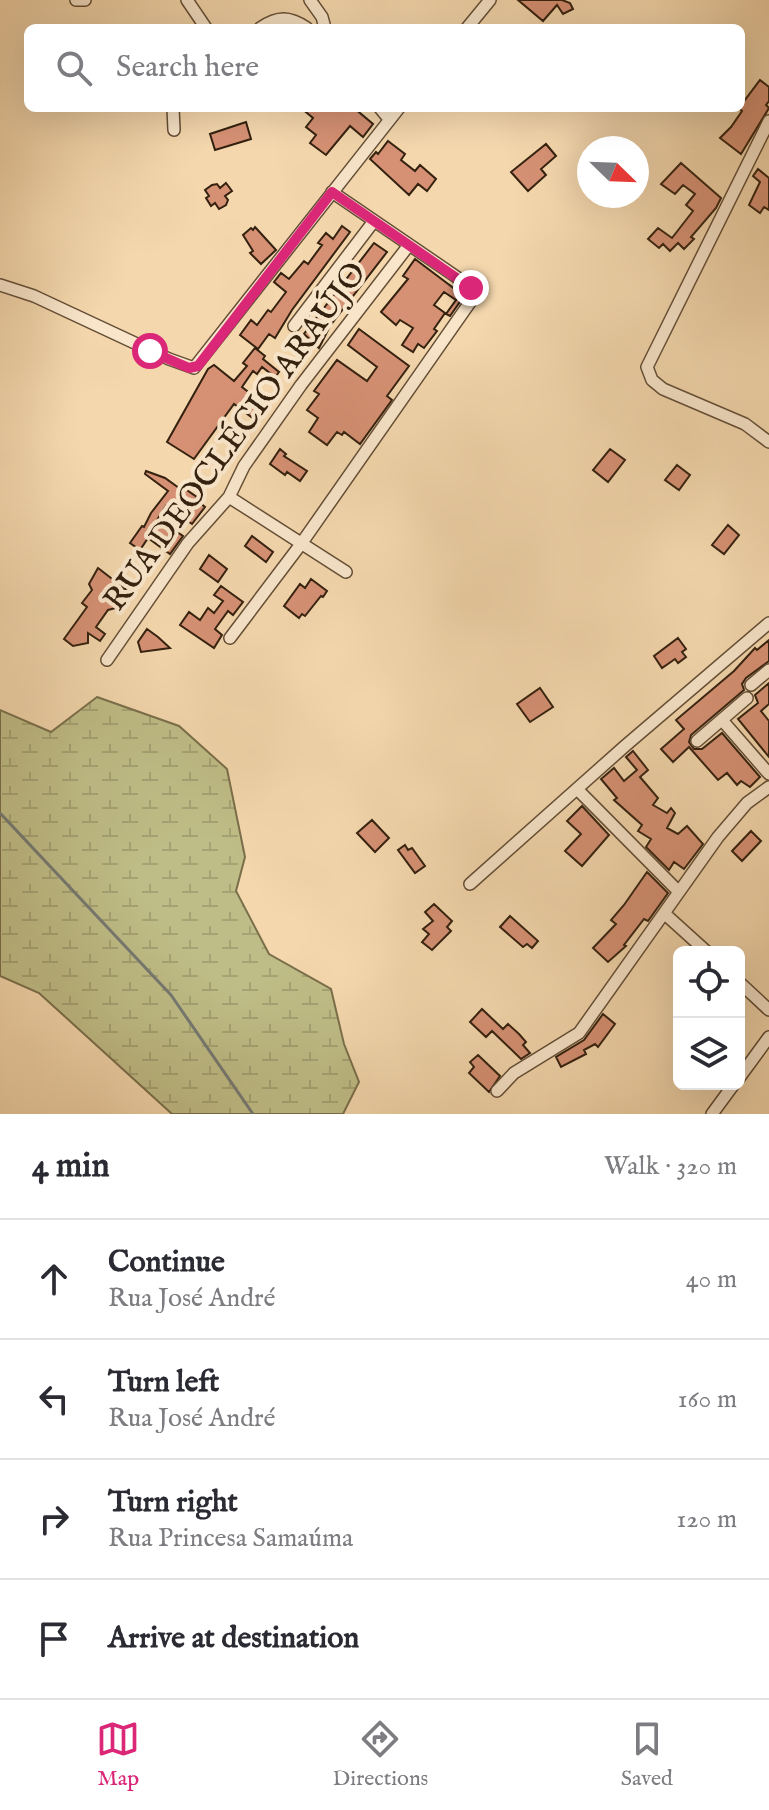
<!DOCTYPE html>
<meta charset="utf-8">
<style>
:root{--surface:#fff;--page:#f7f7f7;--text:#2b2b33;--muted:#7c7c81;--line:#e1e1e2;--accent:#db2777}
body{margin:0;font-family:"IM FELL English",serif;background:var(--page);color:var(--text)}
.controls{position:absolute;right:24px;bottom:24px;display:grid;overflow:hidden;border-radius:12px;box-shadow:0 8px 32px #0002}
.controls button{width:72px;height:72px;display:grid;place-items:center;padding:0;border:0;border-bottom:2px solid var(--line);background:var(--surface);color:var(--text);font:40px sans-serif}
.compass{position:absolute;left:577px;top:136px;width:72px;height:72px;border-radius:50%;background:var(--surface);box-shadow:0 8px 32px #0002;rotate:113deg}
.stop{position:absolute;width:24px;height:24px;margin:-18px;border:6px solid #db2777;border-radius:50%;background:#fff}
.stop.end{background:#db2777;border-color:#fff;box-shadow:0 2px 8px #0008}
.list{margin:0;padding:0;list-style:none}
h2{display:flex;justify-content:space-between;align-items:center;height:104px;margin:0;padding:0 32px;font-size:34px}
h2 small{font-size:26px;font-weight:400;color:var(--muted)}
.list li{display:grid;grid-template-columns:52px 1fr auto;gap:24px;align-items:center;box-sizing:border-box;height:120px;padding:0 32px;border-top:2px solid var(--line)}
.list b{display:block;font-size:30px;white-space:nowrap}
.list p{margin:0;font-size:26px;white-space:nowrap;color:var(--muted)}
.list em{font-size:26px;font-style:normal;color:var(--muted)}
.icon{flex:none;width:44px;height:44px;fill:none;stroke:currentColor;stroke-width:2;stroke-linecap:round;stroke-linejoin:round}
.map{position:relative;flex:none;width:769px;height:1114px;overflow:hidden}
.search{position:absolute;background:var(--surface);box-shadow:0 8px 32px #0002;left:24px;right:24px;top:24px;height:88px;display:flex;align-items:center;gap:20px;box-sizing:border-box;padding:0 28px;border-radius:12px;color:var(--muted);font-size:30px}
.sheet{height:584px;background:var(--surface)}
nav{display:flex;justify-content:space-around;align-items:center;box-sizing:border-box;height:112px;border-top:2px solid var(--line);background:var(--surface);font-size:22px;color:var(--muted)}
nav a{display:grid;justify-items:center;gap:4px}
nav .on{color:var(--accent)}
.map>svg:first-child{display:block}
</style>
<div class="map">
<svg width="769" height="1114" viewBox="0 0 769 1114">
<defs>
<pattern id="wetland-marsh" width="20" height="14" patternUnits="userSpaceOnUse" patternTransform="scale(2)"><rect width="20" height="14" fill="#bfbd87"/><path d="M1 5h8M5 5V1M11 12h8M15 12V8" fill="none" stroke="#a5a273"/></pattern>
</defs>
<rect width="100%" height="100%" fill="#f4d7ad"/>
<filter id="stains"><feTurbulence type="fractalNoise" baseFrequency=".0025" numOctaves="4"/><feColorMatrix values="0 0 0 0 .2 0 0 0 0 .09 0 0 0 0 .02 0 0 0 .5 -.17"/></filter>
<radialGradient id="worn" r=".72"><stop offset=".6" stop-color="#630" stop-opacity="0"/><stop offset="1" stop-color="#630" stop-opacity=".3"/></radialGradient>
<path fill="url(#wetland-marsh)" stroke="#7a6f4b" stroke-width="2" d="M97,697L179,726L227,769L245,857L236,891L269,954L331,989L344,1044L359,1082L343,1114H172L39,993L0,976V710L51,732Z"/>
<g fill="none" stroke-linecap="round" stroke-linejoin="round">
<path stroke="#767a73" stroke-width="3" d="M0,813L171,995L253,1114"/>
</g>
<path fill="#d69174" stroke="#34210f" stroke-width="2" d="M518,0H562L570,3L573,9L563,14L557,5L543,21Z
M760,80L769,87V101L766,105L769,108L741,154L720,138L731,127L742,111L739,108Z
M301,108H354L373,124L363,137L350,126L326,155L310,143L316,135L306,127L313,118Z
M246,122L251,139L215,150L210,134Z
M388,141L405,154L401,160L415,171L420,165L436,179L427,191L418,184L409,195L370,159L376,152L378,154Z
M546,144L556,156L541,169L546,175L528,191L511,172Z
M681,163L721,198L716,208L691,237L694,239L684,249L678,243L670,251L663,244L659,248L648,239L658,228L672,238L693,211L686,205L695,194L683,185L675,194L661,184Z
M758,169L769,178V210L764,207L760,213L749,205L760,182L753,176Z
M226,183L232,191L225,196L228,200L226,205L219,209L215,203L211,206L206,198L209,196L205,190L212,185L217,184L220,188Z
M342,226L350,232L292,310L275,338L269,334L258,349L240,335L251,320L257,325L268,310L271,312L286,292L274,282L281,273L289,279L304,261L308,264L322,245L318,243L326,233L333,239Z
M255,227L276,250L261,264L250,253L253,251L243,235L251,228L253,230Z
M374,243L387,252L330,326L319,348L304,334Z
M415,259L464,296L450,316L446,314L456,300L444,292L434,305L445,313L434,329L437,331L424,348L418,344L413,352L402,345L413,328L400,320L396,325L381,312L408,279L403,276Z
M359,329L409,366L387,396L392,400L360,444L344,432L342,435L337,432L327,445L309,432L318,418L307,410L319,394L314,391L337,360L367,381L377,367L348,345Z
M255,348L265,356L263,359L279,372L275,377L262,367L257,374L253,371L242,387L265,405L254,419L234,404L194,459L167,442L208,369L214,365L234,381L247,366L243,363Z
M280,449L286,454L284,456L307,471L300,481L287,472L285,475L270,464Z
M610,449L625,460L608,482L593,470Z
M677,465L690,475L679,490L665,480Z
M146,471L165,478L179,488L181,486L201,500L199,502L205,507L192,524L166,506L157,520L176,534L177,532L183,536L170,554L148,538L140,550L130,543L142,526L144,527L151,513L168,491L145,474Z
M728,525L739,535L724,554L712,545Z
M252,536L273,552L266,562L245,546Z
M209,555L227,569L218,582L200,569Z
M98,568L129,592L120,607L108,610L96,627L105,634L100,641L88,633V643L73,646L64,639L87,607L82,603L92,590L89,584Z
M311,579L327,591L323,597L321,596L305,616L302,614L299,618L284,606L300,584L305,588Z
M221,586L243,602L233,615L228,611L215,629L222,635L214,648L180,625L189,612L200,620L208,608L214,613L223,601L214,595Z
M147,629L158,637L170,648L141,652L138,642Z
M678,638L686,649L682,652L686,657L678,663L675,659L662,668L654,656Z
M769,640V661L746,678L742,684L744,690L691,735L689,742L694,749H702L722,733L760,777L750,787L741,781L737,785L727,773L718,780L689,747L673,762L661,749L684,729L676,720L734,671L755,648L757,650Z
M769,683V704L761,711L769,721V757L738,719L758,703L755,695Z
M540,688L553,707L530,722L517,704Z
M633,751L648,770L640,777L658,798L653,805L667,813L671,808L675,813L667,828L678,834L687,826L703,844L684,869L674,862L669,870L646,847L651,839L638,831L642,825L614,800L617,798L601,779L614,768L624,781L637,770L626,757Z
M582,806L609,835L582,866L565,851L581,834L567,821Z
M372,820L389,838L375,852L357,833Z
M751,831L761,841L742,861L732,851Z
M405,845L408,850L412,848L425,866L415,873L398,850Z
M647,872L668,893L648,921L644,919L624,945L626,946L608,962L593,948L616,924L611,920L624,905Z
M434,904L452,921L447,927L451,931L432,950L422,942L429,934L423,929L433,921L425,912Z
M510,916L538,941L532,948L527,944L523,947L500,927Z
M482,1009L503,1029L508,1024L519,1034L526,1042L523,1045L530,1053L521,1059L492,1031L486,1037L470,1022Z
M603,1014L615,1024L598,1047L595,1044L584,1050L586,1054L561,1067L556,1057L584,1040Z
M478,1055L500,1076L489,1092L469,1073L474,1067L470,1062Z"/>
<g fill="none" stroke-linecap="round" stroke-linejoin="round">
<g stroke="#644e36" stroke-width="14">
<path id="street" d="M76,0H85
M187,0L206,28
M310,0L322,17L325,28
M260,28C278,16 289,16 307,28
M467,28L490,0
M173,108L174,130
M380,108L389,119
M769,121L647,367L652,380L663,389L745,424L769,442
M0,285L34,296L169,359L194,368L399,108
M294,326L374,221
M229,497L346,572
M230,638L301,544L473,298L471,288L458,278L332,192
M107,660L188,543L229,497L244,466L301,385L409,245
M751,685L769,670
M722,720L769,774
M697,741L747,698
M577,789L678,891
M470,884L625,746L769,623
M665,914L707,952
M739,982L769,1010
M739,1078L769,1037
M497,1091L514,1073L579,1033L718,837L747,803L769,787
M712,1114L734,1084"/>
</g>
<use href="#street" stroke="#f8e5ca" stroke-width="11"/>
</g>
<g fill="none" stroke-linecap="round" stroke-linejoin="round">
<path stroke="#db2777" stroke-width="10" d="M150,351L189,368L198,366L332,192L471,288"/>
</g>
<g text-anchor="middle" dominant-baseline="central" stroke-width="8" stroke-linejoin="round" paint-order="stroke">
<g font-size="32" fill="#34210f" stroke="#f8e5ca">
<text transform="translate(236 437) rotate(-54)">RUA DEOCLÉCIO ARAÚJO</text>
</g>
</g>
<rect width="100%" height="100%" filter="url(#stains)"/>
<rect width="100%" height="100%" fill="url(#worn)"/>
</svg>
<div class="controls">
<button><svg class="icon" aria-label="locate" viewBox="0 0 24 24"><circle cx="12" cy="12" r="6"/><path d="M12 2v4M12 18v4M2 12h4M18 12h4"/></svg></button>
<button><svg class="icon" aria-label="layers" viewBox="0 0 24 24"><path d="M12 4l9 5-9 5-9-5zM3 14l9 5 9-5"/></svg></button>
</div>
<svg class="compass" viewBox="-18 -18 36 36"><path d="M0-13l5 13h-10z" fill="#e53935"/><path d="M0 13l5-13h-10z" fill="#7c7c81"/></svg>
<div class="stop" style="left:150px;top:351px"></div>
<div class="stop end" style="left:471px;top:288px"></div>
<div class="search"><svg class="icon" aria-label="search" viewBox="0 0 24 24"><circle cx="10" cy="10" r="6"/><path d="M15 15l6 6"/></svg>Search here</div>
</div>
<section class="sheet">
<h2>4 min<small>Walk · 320 m</small></h2>
<ul class="list">
<li><svg class="icon" aria-label="ahead" viewBox="0 0 24 24"><path d="M12 20V5M6 11l6-6 6 6"/></svg><div><b>Continue</b><p>Rua José André</p></div><em>40 m</em></li>
<li><svg class="icon" aria-label="left" viewBox="0 0 24 24"><path d="M17 20v-9H6M10 6l-5 5 5 5"/></svg><div><b>Turn left</b><p>Rua José André</p></div><em>160 m</em></li>
<li><svg class="icon" aria-label="right" viewBox="0 0 24 24"><path d="M7 20v-9h11M14 6l5 5-5 5"/></svg><div><b>Turn right</b><p>Rua Princesa Samaúma</p></div><em>120 m</em></li>
<li><svg class="icon" aria-label="arrive" viewBox="0 0 24 24"><path d="M6 21V4h12l-3 4 3 4H6"/></svg><div><b>Arrive at destination</b></div></li>
</ul>
</section>
<nav>
<a class="on"><svg class="icon" aria-label="map" viewBox="0 0 24 24"><path d="M3 6l6-2 6 2 6-2v14l-6 2-6-2-6 2zM9 4v14M15 6v14"/></svg>Map</a>
<a><svg class="icon" aria-label="directions" viewBox="0 0 24 24"><path d="M12 3l9 9-9 9-9-9zM9 14v-3h6M13 9l2 2-2 2"/></svg>Directions</a>
<a><svg class="icon" aria-label="saved" viewBox="0 0 24 24"><path d="M7 4h10v16l-5-4-5 4z"/></svg>Saved</a>
</nav>
